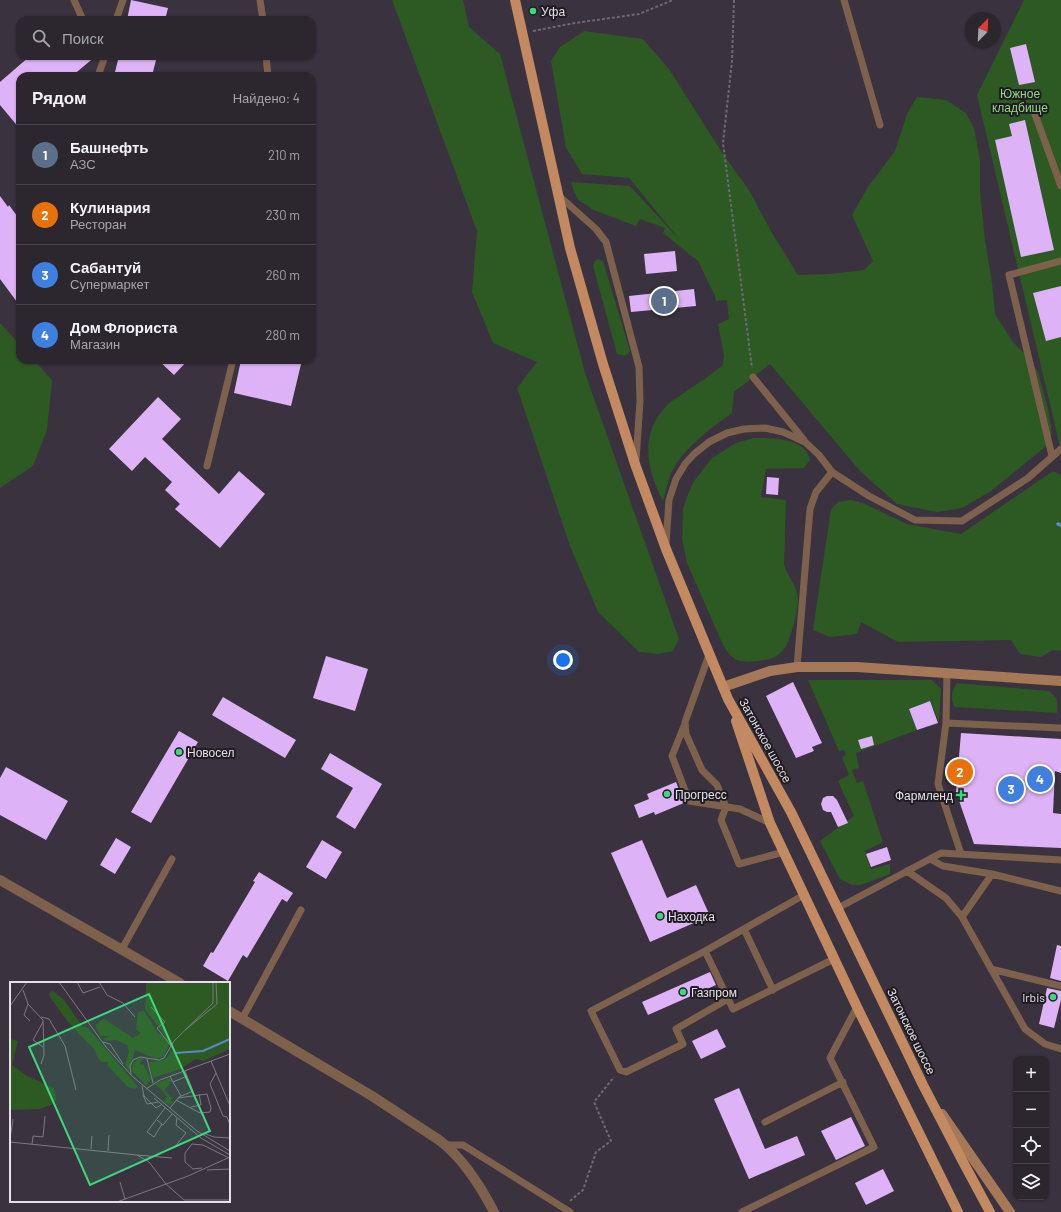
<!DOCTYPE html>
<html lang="ru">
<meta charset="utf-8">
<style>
:root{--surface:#2c262f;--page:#342e37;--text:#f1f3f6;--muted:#a6a5aa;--line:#48434b;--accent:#3dd77e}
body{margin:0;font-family:Barlow,sans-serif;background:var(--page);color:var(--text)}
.controls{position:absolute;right:12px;bottom:12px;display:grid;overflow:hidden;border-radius:8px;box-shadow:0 1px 3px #0004}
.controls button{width:36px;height:36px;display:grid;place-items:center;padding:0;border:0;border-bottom:1px solid var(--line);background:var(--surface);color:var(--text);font:20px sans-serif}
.compass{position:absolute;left:965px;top:12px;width:36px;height:36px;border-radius:50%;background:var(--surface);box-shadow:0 1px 3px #0004;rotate:24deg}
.you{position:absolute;left:563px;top:660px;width:14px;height:14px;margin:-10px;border:3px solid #fff;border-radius:50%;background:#1a73e8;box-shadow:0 0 0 6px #1a73e833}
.badge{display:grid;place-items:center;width:26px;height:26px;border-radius:50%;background:var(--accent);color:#fff;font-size:13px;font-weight:700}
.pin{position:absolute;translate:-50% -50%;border:2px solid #fff;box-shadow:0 1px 4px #0006}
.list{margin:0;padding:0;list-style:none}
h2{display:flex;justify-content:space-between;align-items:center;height:52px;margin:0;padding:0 16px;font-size:17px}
h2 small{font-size:13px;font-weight:400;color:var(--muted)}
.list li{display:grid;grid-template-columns:26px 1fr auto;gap:12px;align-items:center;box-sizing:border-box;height:60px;padding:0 16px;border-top:1px solid var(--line)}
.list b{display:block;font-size:15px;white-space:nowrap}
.list p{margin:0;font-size:13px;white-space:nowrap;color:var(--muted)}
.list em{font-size:13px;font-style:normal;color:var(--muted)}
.icon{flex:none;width:22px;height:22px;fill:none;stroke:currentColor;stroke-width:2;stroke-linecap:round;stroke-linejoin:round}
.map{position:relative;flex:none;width:1061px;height:1212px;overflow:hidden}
.search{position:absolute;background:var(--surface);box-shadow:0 1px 3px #0004;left:16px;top:16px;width:300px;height:44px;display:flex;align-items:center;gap:10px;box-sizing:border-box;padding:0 14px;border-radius:12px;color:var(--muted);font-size:15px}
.panel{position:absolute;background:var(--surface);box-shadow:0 1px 3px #0004;left:16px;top:72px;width:300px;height:292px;border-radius:12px}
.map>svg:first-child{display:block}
</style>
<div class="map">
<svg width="1061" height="1212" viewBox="0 0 1061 1212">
<rect width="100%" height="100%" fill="#3a323f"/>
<path fill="#2d5922" d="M392,0H463L469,27L500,54L585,373L679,639L673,651L659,654L639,652L598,612L570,546L517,388L537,362L493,343L472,292L477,231Z
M1024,0H1061V451L977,95Z
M584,31L643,39L669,69L723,154L749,190L772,233L798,275L830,274L864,270L873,261L852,215L868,187L895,151L907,114L917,97L946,100L966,113L974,128L980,160V192L985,240L992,283L995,314L1013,342L1027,356L1038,372L1048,409L1052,433L1045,447L991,491L962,508L937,512L897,504L860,471L770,364L734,392L732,413C712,427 684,448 672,471C668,480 666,491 663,501C646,468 639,433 668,404C674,399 682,395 688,390C700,382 712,374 723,365L724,355L718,324L729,319L727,300L716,301L715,296L698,261L663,233L665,228L640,219L636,226L591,209C587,204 584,204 580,201C575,197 573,188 571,182L630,186L679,239L629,178L582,174L566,148L551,61L560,47Z
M598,259L603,261L630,351L628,354L625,356L617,354L593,266L595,261Z
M0,323L20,345V360H34L52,380L47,430L33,466L0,488Z
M753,438C771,438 805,437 810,460L804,468L766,469L761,497L786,500L784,564C787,576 797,585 798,599C798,609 791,641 784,649C782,652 777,656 775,657C769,660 747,663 741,661C732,659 727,652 723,645L687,563L682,539L683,509L688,494L694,481L712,458L736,443Z
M1053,471L1061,475V651L1053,650L1041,657L1020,654L1011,640L898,642L861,622L857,634L830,637L813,630L831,509L838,502L851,500L863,503L907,524L961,534Z
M808,680H932L941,689L939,722L930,701L909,709L917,730L856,753L859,768L852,770L857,783L863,781L883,842L865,851L871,869L890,864V874L861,885H852L840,879L820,841L854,816L838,781L849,775L842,757L846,755L844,750L839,751Z
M957,683L1049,691C1057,697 1059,703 1057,713L955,707C949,700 952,690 957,683Z"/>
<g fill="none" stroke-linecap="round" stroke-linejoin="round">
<path stroke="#5e85c4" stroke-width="3.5" d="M1058,524L1061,525"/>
</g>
<path fill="#deb2f7" d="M131,0L168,8L165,20H127Z
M1026,44L1035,82L1019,85L1010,48Z
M30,56H96L72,76H20V129L0,105V82Z
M119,56H157L152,76H114Z
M1025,120L1054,250L1021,257L995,140L1012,136L1009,124Z
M0,196L8,207L9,205L20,220V306L0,279Z
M675,251L677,271L646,274L644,254Z
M1061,286V337L1046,341L1033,293Z
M694,289L696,306L631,312L629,296Z
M158,360H188L174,375Z
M241,360H302L291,406L234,393Z
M158,397L181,419L162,439L219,494L239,471L265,494L220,548L175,509L180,504L165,490L172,482L145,457L132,471L109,449Z
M767,477L779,478L778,495L766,494Z
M326,656L368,669L355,711L313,698Z
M793,682L822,743L812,747L814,751L796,758L766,696Z
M223,697L296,740L285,758L212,715Z
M930,701L938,723L917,730L909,709Z
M179,731L198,742L151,823L131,812Z
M961,733L1061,739V773L1055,771L1053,813L1061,814V848L974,844L956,792Z
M872,736L874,745L861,749L858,740Z
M330,753L382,784L355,829L336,817L353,788L321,769Z
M6,767L68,801L46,840L0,815V778Z
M676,782L684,803L655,815L654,812L639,818L634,805L649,799L647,794Z
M827,796H833L837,800L848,823L838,827L831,812H827L823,810L821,804L823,798Z
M116,838L131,847L115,874L100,865Z
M322,840L342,852L326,879L306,867Z
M642,840L667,898L696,885L710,916L650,942L611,853Z
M887,847L891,860L871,867L866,854Z
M259,872L293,893L287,902L282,899L247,958L243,955L228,981L203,966L211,952L213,953L255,882L253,881Z
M1057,945L1061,946V981L1050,978Z
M710,972L716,985L648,1015L642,1002Z
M1047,988L1061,991V1000L1054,1028L1039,1024Z
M717,1029L726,1047L701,1059L692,1041Z
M739,1088L765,1149L797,1136L805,1155L749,1179L714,1099Z
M851,1117L865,1146L836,1160L821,1131Z
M883,1169L894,1191L866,1205L855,1183Z"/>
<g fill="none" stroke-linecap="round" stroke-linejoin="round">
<path stroke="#6f6874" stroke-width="2" stroke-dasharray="3 2" stroke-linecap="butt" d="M734,0L732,61L723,143L752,368
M533,31L575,23L639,14L673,0
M570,1201L583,1190L596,1152L611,1141L594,1102L614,1077"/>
<path stroke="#7d614d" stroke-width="7" d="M74,0L83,20
M260,0L263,20
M844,0L880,125
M116,20L123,0
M266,56L268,76
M98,76L105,56
M1032,106L1061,186
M558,195L596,229L606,242L639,367L640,401L636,460
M753,377L804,440
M1052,456L1009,275L1061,261
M207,466L233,360
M666,544L669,500L676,479L685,464L694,454L709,442L727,433L744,429L765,428L783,432L805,442L819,455L832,472L869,496L915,520L962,521L1028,478L1061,449
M709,655L685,722L686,734L702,770L717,785L726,807L721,820L739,864L784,852
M797,667L810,509L816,492L832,472
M947,672L946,723L1061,728
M946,723L938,784L961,854
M684,726L672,756L689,801L740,809L770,823
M930,859L943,866L992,874L1061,891
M907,871L946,898L962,917L1025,1029L1045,1044L1061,1049
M838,908L941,853L1061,860
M962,917L992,874
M744,929L773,990
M122,949L172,859
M705,951L733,1009L834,959
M991,969L1061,986
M728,999L676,1029L683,1044L626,1072L620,1070L591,1011L705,951L804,895
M242,1019L301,910
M765,1122L843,1082
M446,1145H463L570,1212
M742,1212L874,1147L830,1058L857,1007"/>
<path stroke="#7d614d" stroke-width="10" d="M0,880L180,983
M229,1011L372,1096L439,1140C463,1158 480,1185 494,1212"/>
<path stroke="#a57858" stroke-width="10" d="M723,687L770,671L797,667H857L1061,681
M942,1114L1010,1212"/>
<path stroke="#c38960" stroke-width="10" d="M515,0L570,248L603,364L635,464L666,549L728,699L791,812L923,1085L962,1160L990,1212
M736,721L770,823L857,1007L958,1212"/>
</g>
<g fill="#3dd77e" stroke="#1f1c21" stroke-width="1.5">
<circle cx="533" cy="11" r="4"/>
<circle cx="179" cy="752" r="4"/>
<circle cx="667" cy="794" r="4"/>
<path d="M959 789h4v4h4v4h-4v4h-4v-4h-4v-4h4z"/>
<circle cx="660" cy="916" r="4"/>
<circle cx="683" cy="992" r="4"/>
<circle cx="1053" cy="997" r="4"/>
</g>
<g text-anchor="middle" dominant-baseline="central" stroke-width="4" stroke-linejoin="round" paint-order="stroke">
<g font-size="12" fill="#e5e0e9" stroke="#1f1c21" text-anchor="start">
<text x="541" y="11">Уфа</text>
<text x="187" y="752">Новосел</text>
<text x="675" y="794">Прогресс</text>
<text x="953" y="795" text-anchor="end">Фармленд</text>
<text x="668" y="916">Находка</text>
<text x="691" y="992">Газпром</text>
<text x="1045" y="997" text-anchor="end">Irbis</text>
</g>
<g font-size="12" fill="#93d883" stroke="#1f1c21">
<text x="1020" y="93">Южное<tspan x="1020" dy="14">кладбище</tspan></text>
</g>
<g font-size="12" fill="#e5e0e9" stroke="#1f1c21">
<text transform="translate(766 740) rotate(61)">Затонское шоссе</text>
<text transform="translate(912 1031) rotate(64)">Затонское шоссе</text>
</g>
</g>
<g transform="translate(10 982)">
<rect width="220" height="220" fill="#3a323f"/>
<path d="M136,0H220V67L193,79L186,77L170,87L143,96L139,80L155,78L164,66L160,61L154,74L146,77L125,68L119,89L115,83L119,70L117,63L106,58L95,59L93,57L100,54H91L85,43L94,37L123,56L131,51L126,47L128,30L134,29L148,51L156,55L135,27ZM43,9L54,18L73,45L78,46L128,105L124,107L118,105L97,83L98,80H92L87,75L85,68L58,40L40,15L39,11ZM0,57L8,59L2,83L17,94L44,106L46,117L43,122L30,127L0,128ZM130,76L134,77L130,80V83L133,82L141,97L136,103L122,89L123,81ZM160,96L162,100H158L160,102L154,108L162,116L160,119L164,120L159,123L154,119L157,115L154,110L145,102Z" fill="#2d5922"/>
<path fill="none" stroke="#5e85c4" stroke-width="2" d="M165,71L193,69L220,57"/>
<path fill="none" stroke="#7e7883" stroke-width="1" d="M49,0L96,65L122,94L187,149L220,169M67,0L73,11L90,5M89,0L97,13L113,21L125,35M13,8L18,22L14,33L20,39M18,22L33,38L34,73L31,82M0,24L17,0M141,25L155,40L147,46L161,64M31,35L39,37L55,64L66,108M175,48L207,22L206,0M93,60L100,62L113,82M33,65L23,58L33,40M137,77L143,101M201,79L220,124M206,91L200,102L213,134L217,135L220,143M121,92L120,84L123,78L130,75L149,78L154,76L164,59L203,21V0M160,94L163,100L177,94M163,100L171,114M132,104L134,114L146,126L151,123M136,107L150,98L220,72M133,113L137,122L148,120M144,116L191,156L220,173M166,118L190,131L200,130L201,126L197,112L168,116M181,125L191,123L189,112M160,126L169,115L183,109L175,89M147,138L153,143L162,132M152,142L144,155L137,150L155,126M193,151L204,155L220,156M0,157L3,137M0,160L127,173L139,180L156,202M22,162L23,154L33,155L35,134M164,166L176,151L166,143L167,136M81,167L82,154M98,169L99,153M127,173L162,176M192,186L183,187L175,180V171L182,162L193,163L219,176M197,188L220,187M110,200L115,217M156,202L174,218H220M107,220L178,194L220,175"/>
<path fill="#3dd77e" fill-opacity="0.15" stroke="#3dd77e" stroke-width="2" d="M139,12L200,149L80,203L19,65Z"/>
<rect width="220" height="220" fill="none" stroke="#e5e0e9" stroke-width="2"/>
</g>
</svg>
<div class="controls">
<button>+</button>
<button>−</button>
<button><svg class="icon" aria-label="locate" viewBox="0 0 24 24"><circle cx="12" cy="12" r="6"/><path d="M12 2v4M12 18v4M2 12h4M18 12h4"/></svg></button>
<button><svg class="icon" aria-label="layers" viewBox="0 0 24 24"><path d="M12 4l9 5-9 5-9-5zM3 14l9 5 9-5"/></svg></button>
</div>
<svg class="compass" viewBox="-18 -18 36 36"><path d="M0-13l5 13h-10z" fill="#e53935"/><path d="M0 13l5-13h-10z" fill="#a6a5aa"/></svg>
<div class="you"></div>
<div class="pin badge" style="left:664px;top:301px;background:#5c6f8a">1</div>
<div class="pin badge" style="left:960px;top:772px;background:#e8710a">2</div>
<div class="pin badge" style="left:1011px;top:789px;background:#3f7fe0">3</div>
<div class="pin badge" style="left:1040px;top:779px;background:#3f7fe0">4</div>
<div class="search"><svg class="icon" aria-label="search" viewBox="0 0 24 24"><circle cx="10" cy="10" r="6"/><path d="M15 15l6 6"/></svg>Поиск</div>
<section class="panel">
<h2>Рядом<small>Найдено: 4</small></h2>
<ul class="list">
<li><span class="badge" style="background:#5c6f8a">1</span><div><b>Башнефть</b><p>АЗС</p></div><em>210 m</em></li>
<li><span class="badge" style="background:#e8710a">2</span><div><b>Кулинария</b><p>Ресторан</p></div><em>230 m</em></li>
<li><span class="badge" style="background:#3f7fe0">3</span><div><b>Сабантуй</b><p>Супермаркет</p></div><em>260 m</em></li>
<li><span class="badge" style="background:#3f7fe0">4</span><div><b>Дом Флориста</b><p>Магазин</p></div><em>280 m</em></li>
</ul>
</section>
</div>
